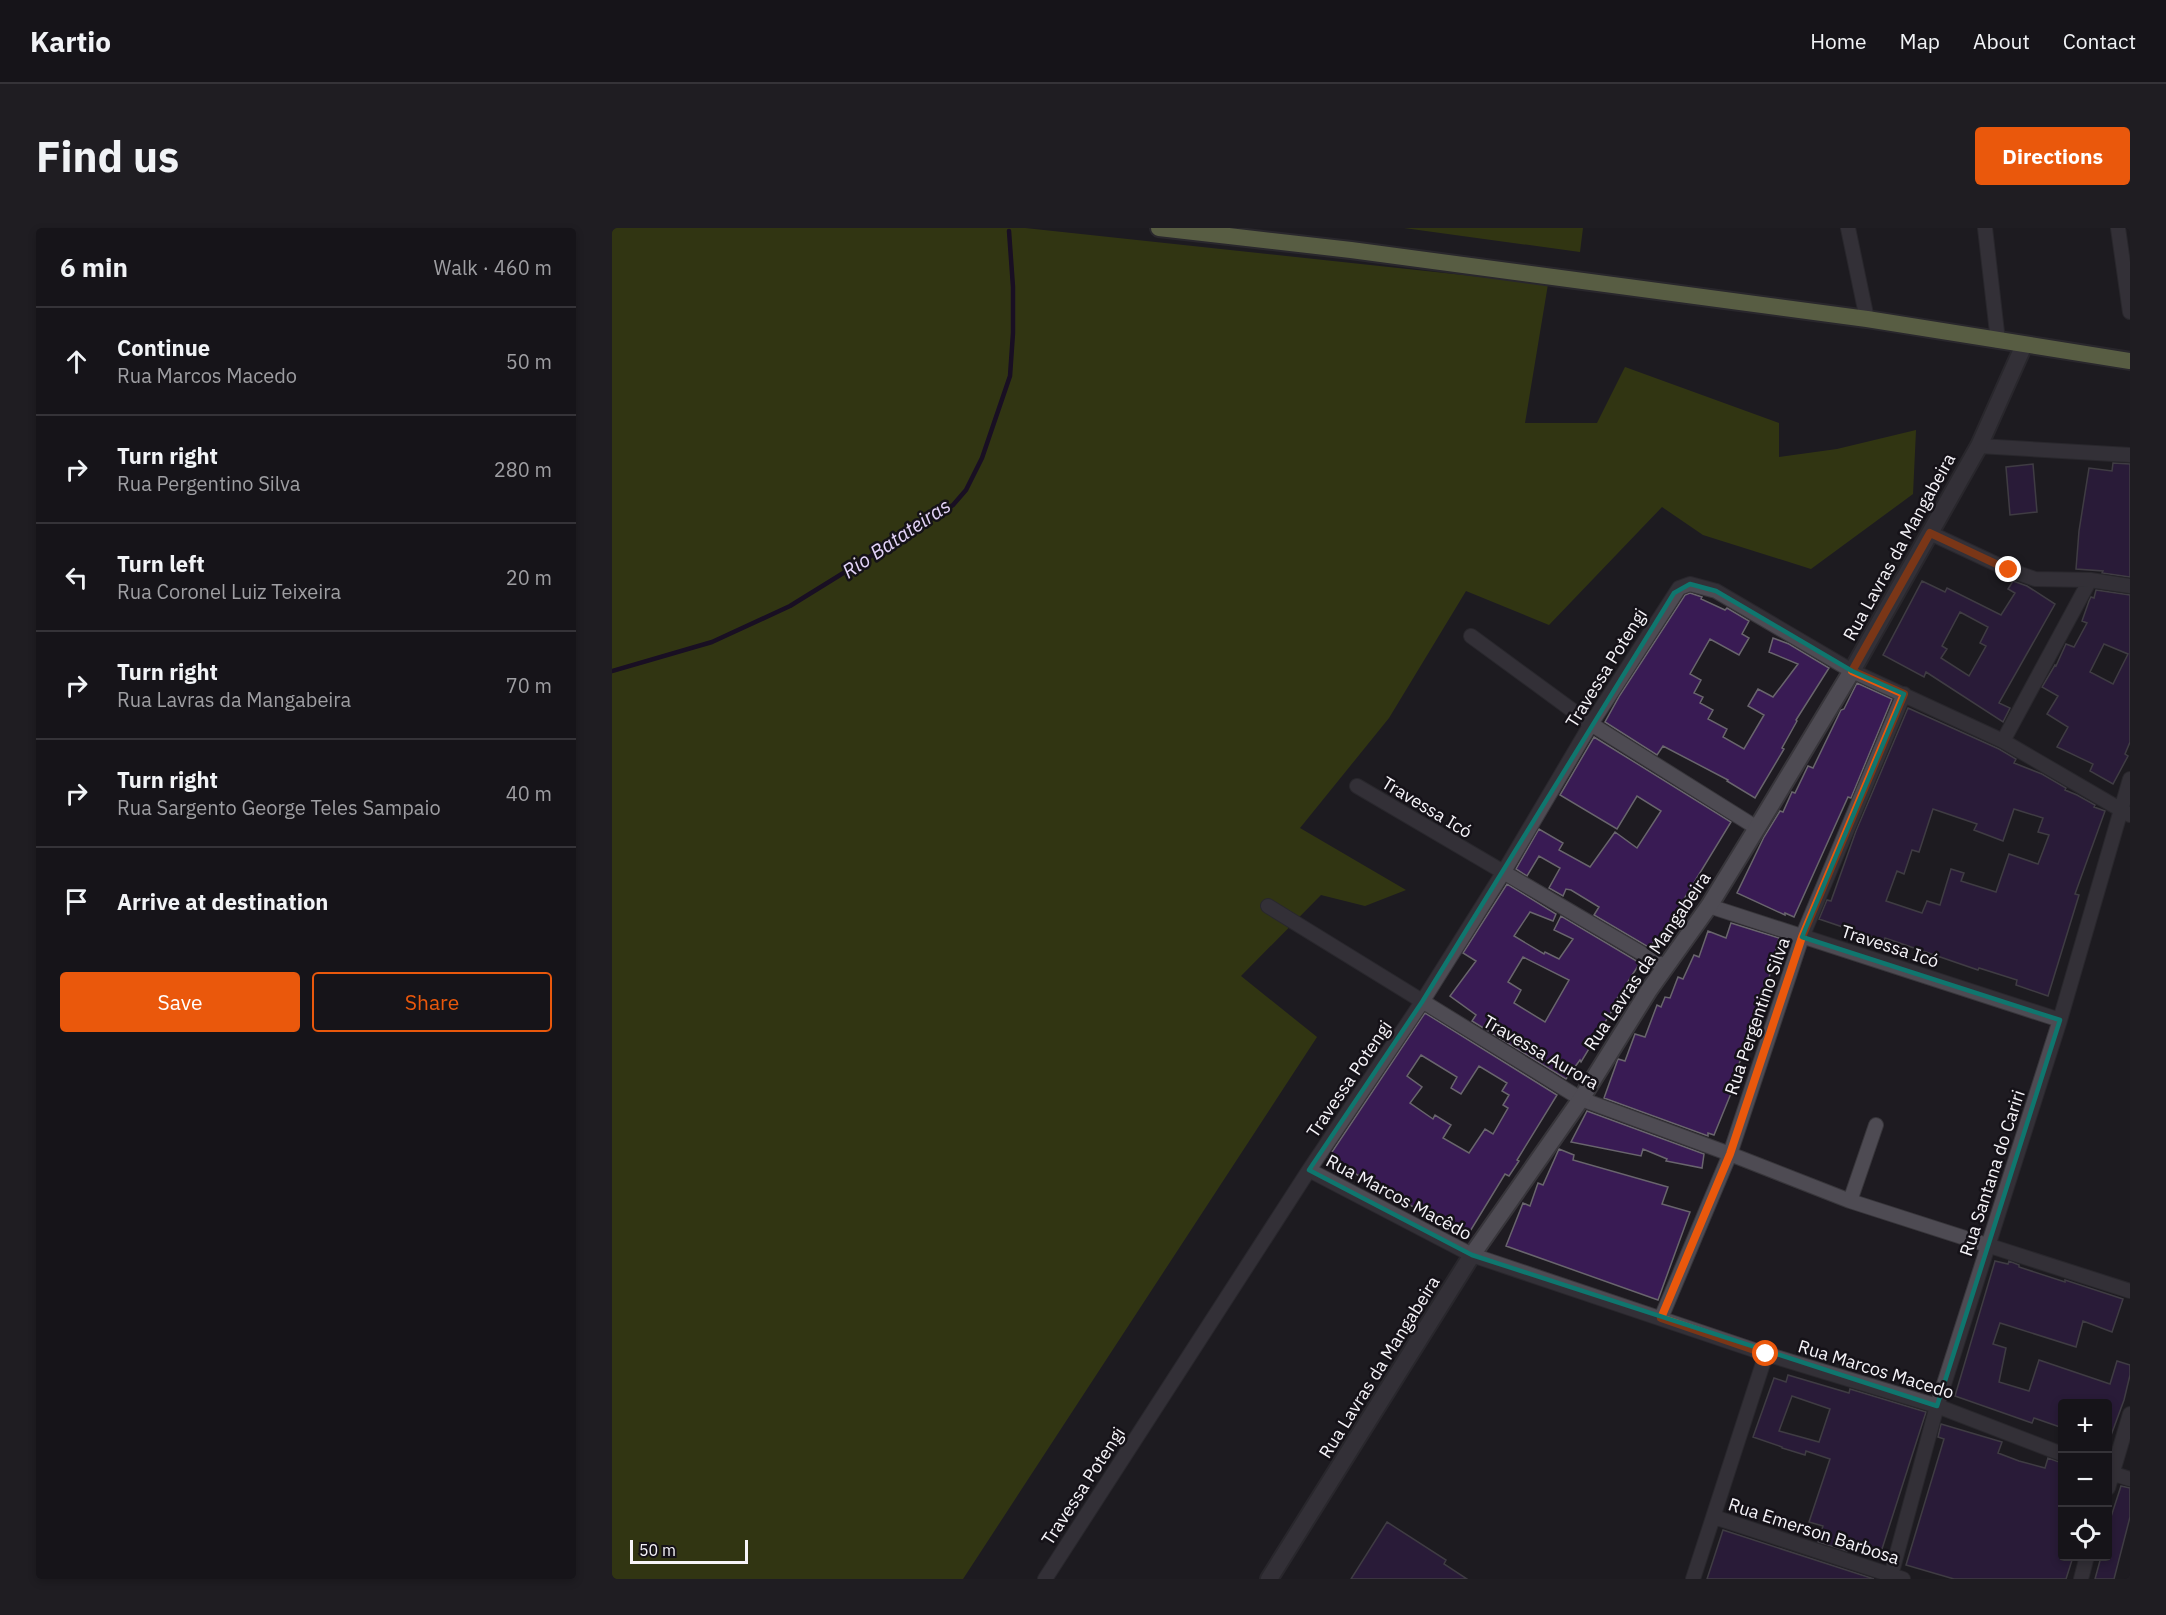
<!DOCTYPE html>
<meta charset="utf-8">
<style>
:root{--surface:#161419;--page:#1f1d22;--text:#f1f3f6;--muted:#9e9ea2;--line:#353338;--accent:#ea580c}
body{margin:0;font-family:"IBM Plex Sans",sans-serif;background:var(--page);color:var(--text)}
.controls{position:absolute;right:18px;bottom:18px;display:grid;overflow:hidden;border-radius:6px;box-shadow:0 3px 9px #0003}
.controls button{width:54px;height:54px;display:grid;place-items:center;padding:0;border:0;border-bottom:2px solid var(--line);background:var(--surface);color:var(--text);font:30px sans-serif}
.scale{position:absolute;left:18px;bottom:15px;width:118px;box-sizing:border-box;padding-left:6px;border:3px solid #f6f4f9;border-top:0;font-size:16px;line-height:21px;white-space:nowrap;color:#f6f4f9;-webkit-text-stroke:4px #151218;paint-order:stroke}
.stop{position:absolute;width:18px;height:18px;margin:-14px;border:4px solid #ea580c;border-radius:50%;background:#fff}
.stop.end{background:#ea580c;border-color:#fff;box-shadow:0 2px 6px #0008}
.list{margin:0;padding:0;list-style:none}
h2{display:flex;justify-content:space-between;align-items:center;height:78px;margin:0;padding:0 24px;font-size:26px}
h2 small{font-size:20px;font-weight:400;color:var(--muted)}
.list li{display:grid;grid-template-columns:39px 1fr auto;gap:18px;align-items:center;box-sizing:border-box;height:108px;padding:0 24px;border-top:2px solid var(--line)}
.list b{display:block;font-size:22px;white-space:nowrap}
.list p{margin:0;font-size:20px;white-space:nowrap;color:var(--muted)}
.list em{font-size:20px;font-style:normal;color:var(--muted)}
.actions{display:flex;gap:12px;padding:18px 24px}
.actions a{flex:1;padding:14px 0;border:2px solid var(--accent);border-radius:6px;text-align:center;font-size:21px;color:var(--accent)}
.actions .main{background:var(--accent);color:#fff}
.icon{flex:none;width:33px;height:33px;fill:none;stroke:currentColor;stroke-width:2;stroke-linecap:round;stroke-linejoin:round}
.map{position:relative;flex:none;width:1518px;height:1351px;overflow:hidden;border-radius:6px}
header{display:flex;align-items:center;gap:36px;box-sizing:border-box;height:84px;padding:0 30px;background:var(--surface);border-bottom:2px solid var(--line)}
header strong{font-size:28px}
nav{display:flex;gap:33px;margin-inline-start:auto;font-size:21px}
.intro{display:flex;align-items:center;justify-content:space-between;box-sizing:border-box;height:144px;padding:0 36px}
h1{margin:0;font-size:42px}
.button{padding:15px 27px;border-radius:6px;background:var(--accent);color:#fff;font-size:21px;font-weight:700}
main{display:flex;gap:36px;padding:0 36px}
aside{flex:1;background:var(--surface);border-radius:6px;box-shadow:0 3px 9px #0003}
.map>svg:first-child{display:block}
</style>
<header>
<strong>Kartio</strong>
<nav><a>Home</a><a>Map</a><a>About</a><a>Contact</a></nav>
</header>
<div class="intro"><h1>Find us</h1><a class="button">Directions</a></div>
<main>
<aside>
<h2>6 min<small>Walk · 460 m</small></h2>
<ul class="list">
<li><svg class="icon" aria-label="ahead" viewBox="0 0 24 24"><path d="M12 20V5M6 11l6-6 6 6"/></svg><div><b>Continue</b><p>Rua Marcos Macedo</p></div><em>50 m</em></li>
<li><svg class="icon" aria-label="right" viewBox="0 0 24 24"><path d="M7 20v-9h11M14 6l5 5-5 5"/></svg><div><b>Turn right</b><p>Rua Pergentino Silva</p></div><em>280 m</em></li>
<li><svg class="icon" aria-label="left" viewBox="0 0 24 24"><path d="M17 20v-9H6M10 6l-5 5 5 5"/></svg><div><b>Turn left</b><p>Rua Coronel Luiz Teixeira</p></div><em>20 m</em></li>
<li><svg class="icon" aria-label="right" viewBox="0 0 24 24"><path d="M7 20v-9h11M14 6l5 5-5 5"/></svg><div><b>Turn right</b><p>Rua Lavras da Mangabeira</p></div><em>70 m</em></li>
<li><svg class="icon" aria-label="right" viewBox="0 0 24 24"><path d="M7 20v-9h11M14 6l5 5-5 5"/></svg><div><b>Turn right</b><p>Rua Sargento George Teles Sampaio</p></div><em>40 m</em></li>
<li><svg class="icon" aria-label="arrive" viewBox="0 0 24 24"><path d="M6 21V4h12l-3 4 3 4H6"/></svg><div><b>Arrive at destination</b></div></li>
</ul>
<div class="actions"><a class="main">Save</a><a>Share</a></div>
</aside>
<div class="map">
<svg width="1518" height="1351" viewBox="0 0 1518 1351">
<rect width="100%" height="100%" fill="#1e1b21"/>
<path fill="#4a5600" d="M0,0H413L936,56L913,195H985L1013,139L1167,195V229L1225,221L1304,202L1301,266L1199,341L1091,307L1050,279L937,397L854,363L777,490L688,600L794,662L753,678L709,667L629,748L705,809L351,1351H0Z
M792,0H971L968,24Z"/>
<g fill="none" stroke-linecap="round" stroke-linejoin="round">
<path stroke="#140026" stroke-width="4.5" d="M0,443L100,414L178,378L317,292L341,277L354,262L370,230L398,148L401,105V59L397,3"/>
</g>
<path fill="#391b54" stroke="#69656d" stroke-width="1.5" fill-rule="evenodd" d="M1501,235L1518,236V349L1490,345L1491,343L1464,341L1467,303L1477,240L1500,243Z
M1421,236L1425,284L1398,287L1394,239Z
M1310,353L1333,364L1335,360L1389,387L1403,365L1396,361L1401,353L1415,358L1443,376L1387,475L1398,480L1391,494L1314,444L1312,449L1271,427ZM1348,384L1376,399L1368,415L1374,418L1357,448L1329,430L1335,421L1330,418Z
M1484,362L1518,367V514L1513,526L1516,528L1501,556L1478,543L1481,536L1445,519L1456,499L1435,486L1446,468L1430,459L1443,437L1444,438L1454,416L1462,419L1475,395L1470,393L1477,373L1479,369L1482,370ZM1492,416L1516,426L1501,456L1478,444Z
M1078,365L1090,369L1089,371L1113,382L1115,380L1137,393L1130,406L1137,410L1127,427L1098,411L1078,446L1089,452L1082,465L1091,469L1088,475L1101,482L1096,491L1115,501L1111,509L1132,521L1152,487L1136,478L1146,461L1161,469L1186,436L1157,424L1161,410L1177,416L1217,440L1184,492L1185,493L1170,520L1172,521L1143,570L1115,553L1116,552L1051,518L1045,527L993,494L1008,467L1073,367Z
M1245,455L1280,471L1239,570L1236,569L1182,689L1173,685V687L1125,665L1152,609L1168,583L1171,584L1180,564L1183,565L1196,538L1201,540L1229,482L1232,481Z
M1296,480L1387,521L1404,531L1402,535L1430,546L1454,560L1453,562L1465,567L1483,577L1482,579L1493,583L1463,666L1467,667L1436,768L1404,757L1405,752L1367,740L1366,742L1273,710L1272,713L1207,691L1215,672L1219,673L1244,603ZM1321,581L1365,596L1362,602L1391,613L1402,581L1431,590L1426,604L1437,607L1426,636L1397,626L1384,664L1349,653L1352,645L1339,641L1328,677L1315,673L1310,685L1274,673L1285,643L1292,646L1300,622L1307,624Z
M982,509L1119,594L1044,717L1041,715L1038,720L982,687L987,679L959,662L954,661L951,668L937,660L948,640L927,628L915,648L904,641L927,601L951,615L947,622L978,639L1003,604L1025,620L1049,583L1025,568L1005,601L948,567Z
M895,656L944,686L941,693L918,684L902,708L932,726L933,724L947,731L961,711L942,702L949,688L1028,735L999,780L1001,781L969,834L968,832L954,851L860,793L864,787L838,768L864,733L851,725ZM911,729L957,752L933,794L902,775L909,762L896,754Z
M1119,695L1167,710L1152,770L1119,857L1122,858L1102,907L1096,905V908L992,870L1006,831L1013,833L1023,806L1033,809L1045,777L1049,779L1053,769L1058,770L1066,749L1071,751L1082,727L1087,729L1096,703L1114,710Z
M813,785L945,867L905,932L907,933L897,948L893,946L857,1005L827,988L824,992L716,930ZM809,827L845,849L839,860L849,866L867,838L895,855L890,863L897,867L891,877L896,880L881,906L873,901L857,925L831,910L839,897L823,887L821,891L798,875L810,859L795,848Z
M975,883L1092,926L1090,940L1054,933L1055,931L1031,921L1029,928L959,914Z
M947,921L962,927L961,932L1056,959L1050,976L1078,984L1046,1072L894,1018L911,975L918,978L926,955L931,957Z
M1383,1033L1396,1036L1397,1033L1407,1037V1039L1453,1054V1052L1511,1071L1500,1104L1471,1093L1464,1119L1388,1095L1381,1116L1394,1120L1387,1154L1417,1163L1427,1132L1498,1156L1505,1133L1518,1137V1147L1512,1172L1498,1210H1496V1176H1450V1192L1448,1199L1422,1190L1420,1195L1343,1168Z
M1176,1147L1237,1165L1238,1161L1314,1184L1269,1324L1238,1314L1235,1323L1206,1314L1211,1298L1197,1294L1218,1231L1194,1223L1193,1227L1170,1220V1219L1141,1209L1162,1150L1174,1154ZM1180,1168L1218,1181L1207,1214L1167,1203Z
M1329,1196L1390,1214L1386,1225L1407,1233L1433,1240L1436,1230L1450,1235V1329H1461L1454,1351H1342L1294,1337L1332,1211L1326,1209Z
M1509,1258L1518,1260V1289L1502,1351H1483L1489,1329H1496V1298Z
M775,1294L834,1332L832,1336L855,1351H739Z
M1111,1302L1262,1351H1095Z"/>
<g fill="none" stroke-linecap="round" stroke-linejoin="round">
<g stroke="#38363b" stroke-width="16">
<path id="minor" d="M1236,0L1255,91
M1373,0L1386,113
M1506,0L1518,84
M1367,218L1518,227
M1318,305L1397,342L1423,351L1478,352L1518,358
M859,408L979,496L1145,600
M1391,513L1478,352
M745,558L1053,739
M656,678L969,871L1118,926L1238,973L1518,1063
M1097,678L1448,792
M697,942L860,1027L1154,1126L1325,1178L1450,1226
M1238,973L1264,897
M1049,1090L1118,926L1190,709L1292,466
M1496,1244L1518,1251
M1496,1260L1518,1186
M1102,1289L1291,1351
M433,1351L697,942L810,774L891,645L979,496L1067,360L1078,356L1104,363L1240,443L1391,513L1518,587
M1081,1351L1154,1126
M1278,1351L1325,1178L1448,792L1518,551
M1469,1351L1475,1328"/>
</g>
<g stroke="#38363b" stroke-width="20">
<path id="tertiary" d="M657,1351L860,1027L969,871L1037,762L1097,678L1145,600L1240,443L1367,218L1412,117"/>
</g>
<g stroke="#38363b" stroke-width="20">
<path id="trunk" d="M547,0L739,22L1255,91L1518,133"/>
</g>
<use href="#minor" stroke="#4e4b53" stroke-width="14"/>
<use href="#tertiary" stroke="#4e4b53" stroke-width="16"/>
<use href="#trunk" stroke="#a1ae6e" stroke-width="16"/>
</g>
<g fill="none" stroke-linecap="round" stroke-linejoin="round">
<path stroke="#ea580c" stroke-width="8" d="M1154,1126L1049,1090L1118,926L1190,709L1292,466L1240,443L1318,305L1397,342"/>
</g>
<path d="M0 0H1518V1351H0ZM1078,356L1104,363L1240,443L1292,466L1190,709L1448,792L1325,1178L860,1027L697,942L810,774L1062,365Z" fill="#1e1b21" fill-opacity=".55" fill-rule="evenodd"/>
<path fill="none" stroke="#0f766e" stroke-width="4.5" stroke-linejoin="round" d="M1078,356L1104,363L1240,443L1292,466L1190,709L1448,792L1325,1178L860,1027L697,942L810,774L1062,365Z"/>
<g text-anchor="middle" dominant-baseline="central" stroke-width="5" stroke-linejoin="round" paint-order="stroke">
<g font-size="18" fill="#f6f4f9" stroke="#151218">
<text transform="translate(1287 319) rotate(-61)">Rua Lavras da Mangabeira</text>
<text transform="translate(994 440) rotate(-58)">Travessa Potengi</text>
<text transform="translate(815 579) rotate(31)">Travessa Icó</text>
<text transform="translate(1278 718) rotate(18)">Travessa Icó</text>
<text transform="translate(1035 733) rotate(-56)">Rua Lavras da Mangabeira</text>
<text transform="translate(1145 788) rotate(-71)">Rua Pergentino Silva</text>
<text transform="translate(929 824) rotate(30)">Travessa Aurora</text>
<text transform="translate(737 851) rotate(-56)">Travessa Potengi</text>
<text transform="translate(1380 945) rotate(-72)">Rua Santana do Cariri</text>
<text transform="translate(787 969) rotate(28)">Rua Marcos Macêdo</text>
<text transform="translate(767 1139) rotate(-58)">Rua Lavras da Mangabeira</text>
<text transform="translate(1264 1141) rotate(17)">Rua Marcos Macedo</text>
<text transform="translate(471 1258) rotate(-57)">Travessa Potengi</text>
<text transform="translate(1202 1303) rotate(18)">Rua Emerson Barbosa</text>
</g>
<g font-size="20" font-style="italic" fill="#e4d4f9" stroke="#151218">
<text transform="translate(284 310) rotate(-34)">Rio Batateiras</text>
</g>
</g>
</svg>
<div class="controls">
<button>+</button>
<button>−</button>
<button><svg class="icon" aria-label="locate" viewBox="0 0 24 24"><circle cx="12" cy="12" r="6"/><path d="M12 2v4M12 18v4M2 12h4M18 12h4"/></svg></button>
</div>
<div class="scale">50 m</div>
<div class="stop" style="left:1154px;top:1126px"></div>
<div class="stop end" style="left:1397px;top:342px"></div>
</div>
</main>
